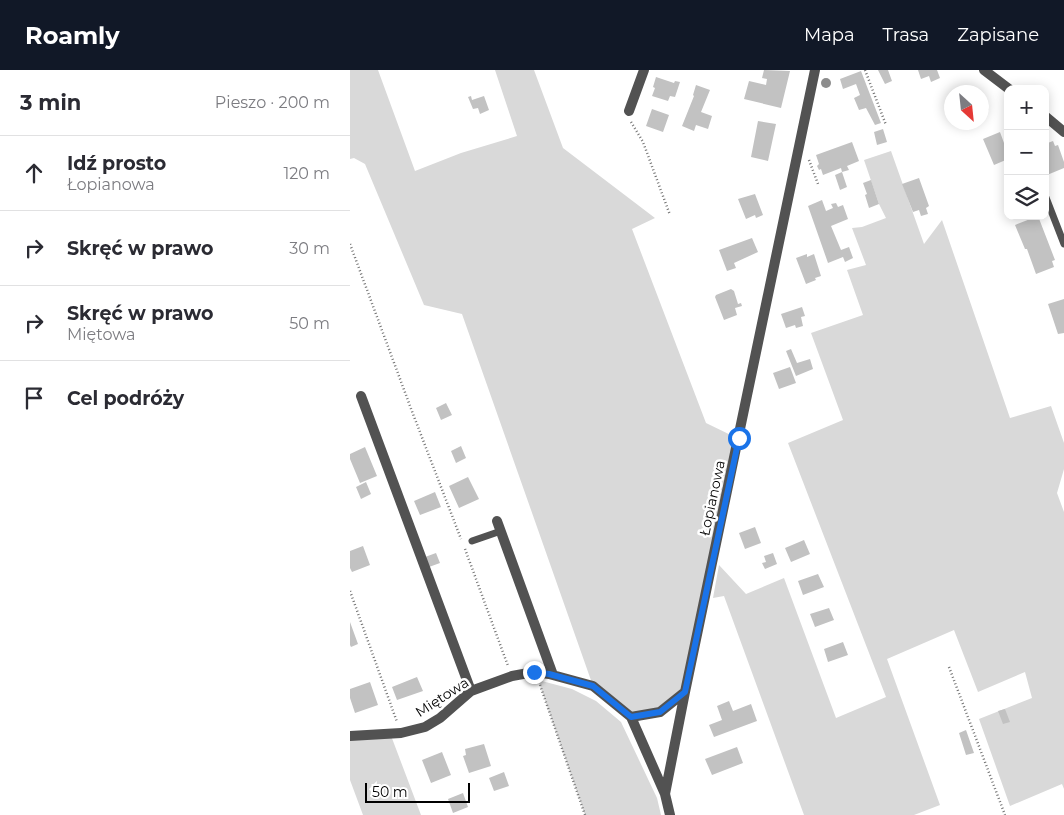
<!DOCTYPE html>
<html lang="pl">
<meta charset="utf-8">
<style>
:root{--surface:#fff;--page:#f7f7f7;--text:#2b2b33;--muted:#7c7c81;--line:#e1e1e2;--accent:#111827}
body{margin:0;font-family:Montserrat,sans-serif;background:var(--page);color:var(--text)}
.controls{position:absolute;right:15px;top:15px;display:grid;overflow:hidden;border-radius:10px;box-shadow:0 2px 12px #0003}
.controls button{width:45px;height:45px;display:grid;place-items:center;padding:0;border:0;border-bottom:1px solid var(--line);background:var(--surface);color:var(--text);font:25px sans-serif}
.compass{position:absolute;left:594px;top:15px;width:45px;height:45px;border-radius:50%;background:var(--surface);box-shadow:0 2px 12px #0003;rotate:153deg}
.scale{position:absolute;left:15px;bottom:12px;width:105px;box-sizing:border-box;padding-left:5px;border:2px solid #000;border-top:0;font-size:14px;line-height:18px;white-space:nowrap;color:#000;-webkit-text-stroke:4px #fff;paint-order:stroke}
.stop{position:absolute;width:15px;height:15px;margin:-11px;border:4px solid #1a73e8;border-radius:50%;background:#fff}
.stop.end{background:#1a73e8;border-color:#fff;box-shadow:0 1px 5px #0008}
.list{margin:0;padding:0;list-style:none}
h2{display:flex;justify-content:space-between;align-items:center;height:65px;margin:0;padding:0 20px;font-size:21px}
h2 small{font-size:16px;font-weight:400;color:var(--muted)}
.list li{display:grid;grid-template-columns:32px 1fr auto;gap:15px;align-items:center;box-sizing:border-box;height:75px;padding:0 20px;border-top:1px solid var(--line)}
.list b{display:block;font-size:19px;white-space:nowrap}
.list p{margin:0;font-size:16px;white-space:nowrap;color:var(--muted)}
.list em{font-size:16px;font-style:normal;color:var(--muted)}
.icon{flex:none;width:28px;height:28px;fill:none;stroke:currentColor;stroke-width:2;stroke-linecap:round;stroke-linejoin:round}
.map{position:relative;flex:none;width:714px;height:745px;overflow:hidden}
header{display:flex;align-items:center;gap:30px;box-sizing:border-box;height:70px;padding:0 25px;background:var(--accent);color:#fff}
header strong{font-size:24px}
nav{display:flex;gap:28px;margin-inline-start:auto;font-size:18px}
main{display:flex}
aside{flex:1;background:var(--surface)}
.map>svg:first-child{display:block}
.green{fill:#d9d9d9}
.building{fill:#c2c2c2}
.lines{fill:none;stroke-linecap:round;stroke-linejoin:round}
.path{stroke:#747474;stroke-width:2.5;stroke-dasharray:1 2.5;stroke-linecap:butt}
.lane{stroke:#525252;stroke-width:7}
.street{stroke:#525252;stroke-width:10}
.tree{fill:#8d8d8d}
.route{stroke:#1a73e8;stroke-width:6}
.labels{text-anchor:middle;stroke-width:5;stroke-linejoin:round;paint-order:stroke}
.street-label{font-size:14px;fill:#000;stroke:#fff}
</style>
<header>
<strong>Roamly</strong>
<nav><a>Mapa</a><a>Trasa</a><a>Zapisane</a></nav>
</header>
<main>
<aside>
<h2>3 min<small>Pieszo · 200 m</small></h2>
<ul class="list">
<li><svg class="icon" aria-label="ahead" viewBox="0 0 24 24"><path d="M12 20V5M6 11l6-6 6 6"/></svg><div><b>Idź prosto</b><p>Łopianowa</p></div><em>120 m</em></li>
<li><svg class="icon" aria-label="right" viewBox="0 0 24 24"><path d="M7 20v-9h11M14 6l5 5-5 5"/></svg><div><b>Skręć w prawo</b></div><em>30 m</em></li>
<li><svg class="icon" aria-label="right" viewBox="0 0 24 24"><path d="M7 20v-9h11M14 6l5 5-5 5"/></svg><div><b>Skręć w prawo</b><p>Miętowa</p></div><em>50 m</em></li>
<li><svg class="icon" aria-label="arrive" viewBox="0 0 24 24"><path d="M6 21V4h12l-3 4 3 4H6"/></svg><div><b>Cel podróży</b></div></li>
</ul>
</aside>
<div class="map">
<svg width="714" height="745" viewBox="0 0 714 745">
<rect width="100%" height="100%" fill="#fff"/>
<path class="green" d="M 0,0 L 28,0 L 65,101 L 111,83 L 167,66 L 145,0 L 184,0 L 213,78 L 305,148 L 282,159 L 356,353 L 389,369 L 335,622 L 310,642 L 281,647 L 243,616 L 112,244 L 74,235 L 15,94 L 4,88 L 0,89 Z
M 541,81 L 574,174 L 592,150 L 660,348 L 701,336 L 714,373 L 714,399 L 707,423 L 714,442 L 714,719 L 712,714 L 660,736 L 629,649 L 682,628 L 675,602 L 628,622 L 604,560 L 537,589 L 590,735 L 564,745 L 454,745 L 374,526 L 363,528 L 369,495 L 396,524 L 434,508 L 486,648 L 536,627 L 438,373 L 493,350 L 461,263 L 513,245 L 497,200 L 516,195 L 502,158 L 512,157 L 536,148 L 529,134 L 514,90 Z
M 188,610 L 222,619 L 246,631 L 271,652 L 307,728 L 311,745 L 235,745 Z
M 40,663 L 71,745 L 13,745 L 0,710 L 0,666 Z"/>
<path class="building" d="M 414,0 L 440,1 L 431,38 L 394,29 L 399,11 L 416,15 L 417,9 L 412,8 Z
M 528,0 L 538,0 L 542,11 L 535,14 Z
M 568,0 L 587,0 L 590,8 L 581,12 L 579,6 L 571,9 Z
M 511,1 L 531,53 L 525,55 L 516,38 L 509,40 L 504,28 L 510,25 L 506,14 L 493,19 L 490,9 Z
M 306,7 L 324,13 L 325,11 L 330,12 L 325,27 L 320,26 L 318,31 L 302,26 L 305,18 L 303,17 Z
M 346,15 L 360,20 L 351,42 L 362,46 L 358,59 L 346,55 L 344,61 L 332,56 L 344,26 L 343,25 Z
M 633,25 L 639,40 L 632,43 L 632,26 Z
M 121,26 L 122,30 L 134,26 L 139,40 L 130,44 L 128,38 L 123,39 L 118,27 Z
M 302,39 L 319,45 L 313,62 L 296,56 Z
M 408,51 L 426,54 L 418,91 L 401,87 Z
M 533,59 L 537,72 L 527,75 L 524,62 Z
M 650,62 L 654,73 L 657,72 L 658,73 L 658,89 L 644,95 L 633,69 Z
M 703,71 L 705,76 L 708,75 L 714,92 L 714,98 L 697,105 L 695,99 L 695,74 Z
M 502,72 L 509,91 L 497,96 L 499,100 L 492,102 L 491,98 L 473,105 L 471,99 L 469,100 L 467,96 L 469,94 L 466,85 Z
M 492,102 L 497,117 L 490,120 L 485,105 Z
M 569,108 L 579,136 L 576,138 L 578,144 L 571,146 L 569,140 L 563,142 L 552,114 Z
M 521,110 L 529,134 L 519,138 L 515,125 L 517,124 L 513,113 Z
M 405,124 L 413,145 L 406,148 L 405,145 L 396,149 L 388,129 Z
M 472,130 L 476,141 L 483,138 L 481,134 L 486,133 L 488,137 L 493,135 L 498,149 L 481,156 L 491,180 L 499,177 L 503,188 L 495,192 L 493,187 L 478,193 L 458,136 Z
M 688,146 L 705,190 L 702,191 L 704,197 L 686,204 L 677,179 L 675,179 L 665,155 Z
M 402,168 L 408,182 L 384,193 L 386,198 L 377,201 L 369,180 Z
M 457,184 L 457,187 L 464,184 L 471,206 L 465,208 L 466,210 L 456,214 L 446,188 Z
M 381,219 L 384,221 L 388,234 L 391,233 L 392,236 L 385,238 L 387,245 L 374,250 L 365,227 L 366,225 Z
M 714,229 L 714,263 L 708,264 L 698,234 Z
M 452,237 L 455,246 L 451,247 L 453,256 L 446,258 L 445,255 L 436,258 L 431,244 Z
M 441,279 L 447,293 L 460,289 L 463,299 L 446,306 L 436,281 Z
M 440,297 L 446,313 L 429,319 L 423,303 Z
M 96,333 L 102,345 L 91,350 L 86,338 Z
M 111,376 L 116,388 L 106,393 L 101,381 Z
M 15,377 L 27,406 L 10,413 L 0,389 L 0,384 Z
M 118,407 L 129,429 L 109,438 L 99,416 Z
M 16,412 L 21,424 L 11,429 L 6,417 Z
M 85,422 L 91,437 L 70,445 L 64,431 Z
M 405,457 L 411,473 L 395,479 L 389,463 Z
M 454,470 L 460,484 L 441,492 L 435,478 Z
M 13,476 L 20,495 L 2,502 L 0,498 L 0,481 Z
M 86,483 L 90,493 L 79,497 L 75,487 Z
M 423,483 L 427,494 L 415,499 L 412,493 L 416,492 L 414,486 Z
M 468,504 L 474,517 L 453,525 L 448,511 Z
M 479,538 L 484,550 L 465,557 L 460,544 Z
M 0,552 L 8,574 L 1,577 L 0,575 Z
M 493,572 L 498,585 L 478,592 L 474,579 Z
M 67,607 L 73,621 L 47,630 L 42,617 Z
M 20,612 L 28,635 L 5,643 L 0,628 L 0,619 Z
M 379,631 L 383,641 L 401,634 L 407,651 L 364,667 L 359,655 L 372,650 L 367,636 Z
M 655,639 L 660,652 L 653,654 L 648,641 Z
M 616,660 L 624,683 L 616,685 L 609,663 Z
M 134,674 L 141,696 L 119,703 L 113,686 L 116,685 L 115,679 Z
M 387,677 L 393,693 L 362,705 L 355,689 Z
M 92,682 L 101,705 L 81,713 L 72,690 Z
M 154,702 L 159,716 L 144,721 L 139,708 Z
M 113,723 L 118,737 L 103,743 L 98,729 Z"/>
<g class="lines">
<path class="path" d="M 515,0 L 536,55
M 281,52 L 293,72 L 320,145
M 459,90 L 468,114
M 0,174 L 63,344 L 111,469
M 115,479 L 158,596
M 0,521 L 47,652
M 599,597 L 655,745
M 190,615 L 235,745"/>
<path class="lane" d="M 695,125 L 714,174
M 122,471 L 151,461"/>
<path class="street" d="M 634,0 L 659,19
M 279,41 L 294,0
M 695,46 L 714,62
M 11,326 L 121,621
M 147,451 L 203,605
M 281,647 L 310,642 L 335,622
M 0,666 L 51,663 L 75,657 L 90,648 L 121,621 L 162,606 L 184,602 L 199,604 L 243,616 L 281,647 L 315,724
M 320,745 L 315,724 L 335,622 L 465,0"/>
</g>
<circle class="tree" cx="476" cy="13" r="5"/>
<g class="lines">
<path class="route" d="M 184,602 L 199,604 L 243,616 L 281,647 L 310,642 L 335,622 L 389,368"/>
</g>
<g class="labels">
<g class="street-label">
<text transform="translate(362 428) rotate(-78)" y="5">Łopianowa</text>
<text transform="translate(92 627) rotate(-33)" y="5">Miętowa</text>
</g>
</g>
</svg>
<div class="controls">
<button>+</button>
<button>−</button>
<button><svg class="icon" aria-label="layers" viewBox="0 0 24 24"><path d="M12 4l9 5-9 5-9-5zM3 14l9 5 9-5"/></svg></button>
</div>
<svg class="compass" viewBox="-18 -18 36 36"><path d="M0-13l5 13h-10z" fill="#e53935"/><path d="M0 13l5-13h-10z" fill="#7c7c81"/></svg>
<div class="scale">50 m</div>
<div class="stop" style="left:389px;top:368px"></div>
<div class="stop end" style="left:184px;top:602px"></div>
</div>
</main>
